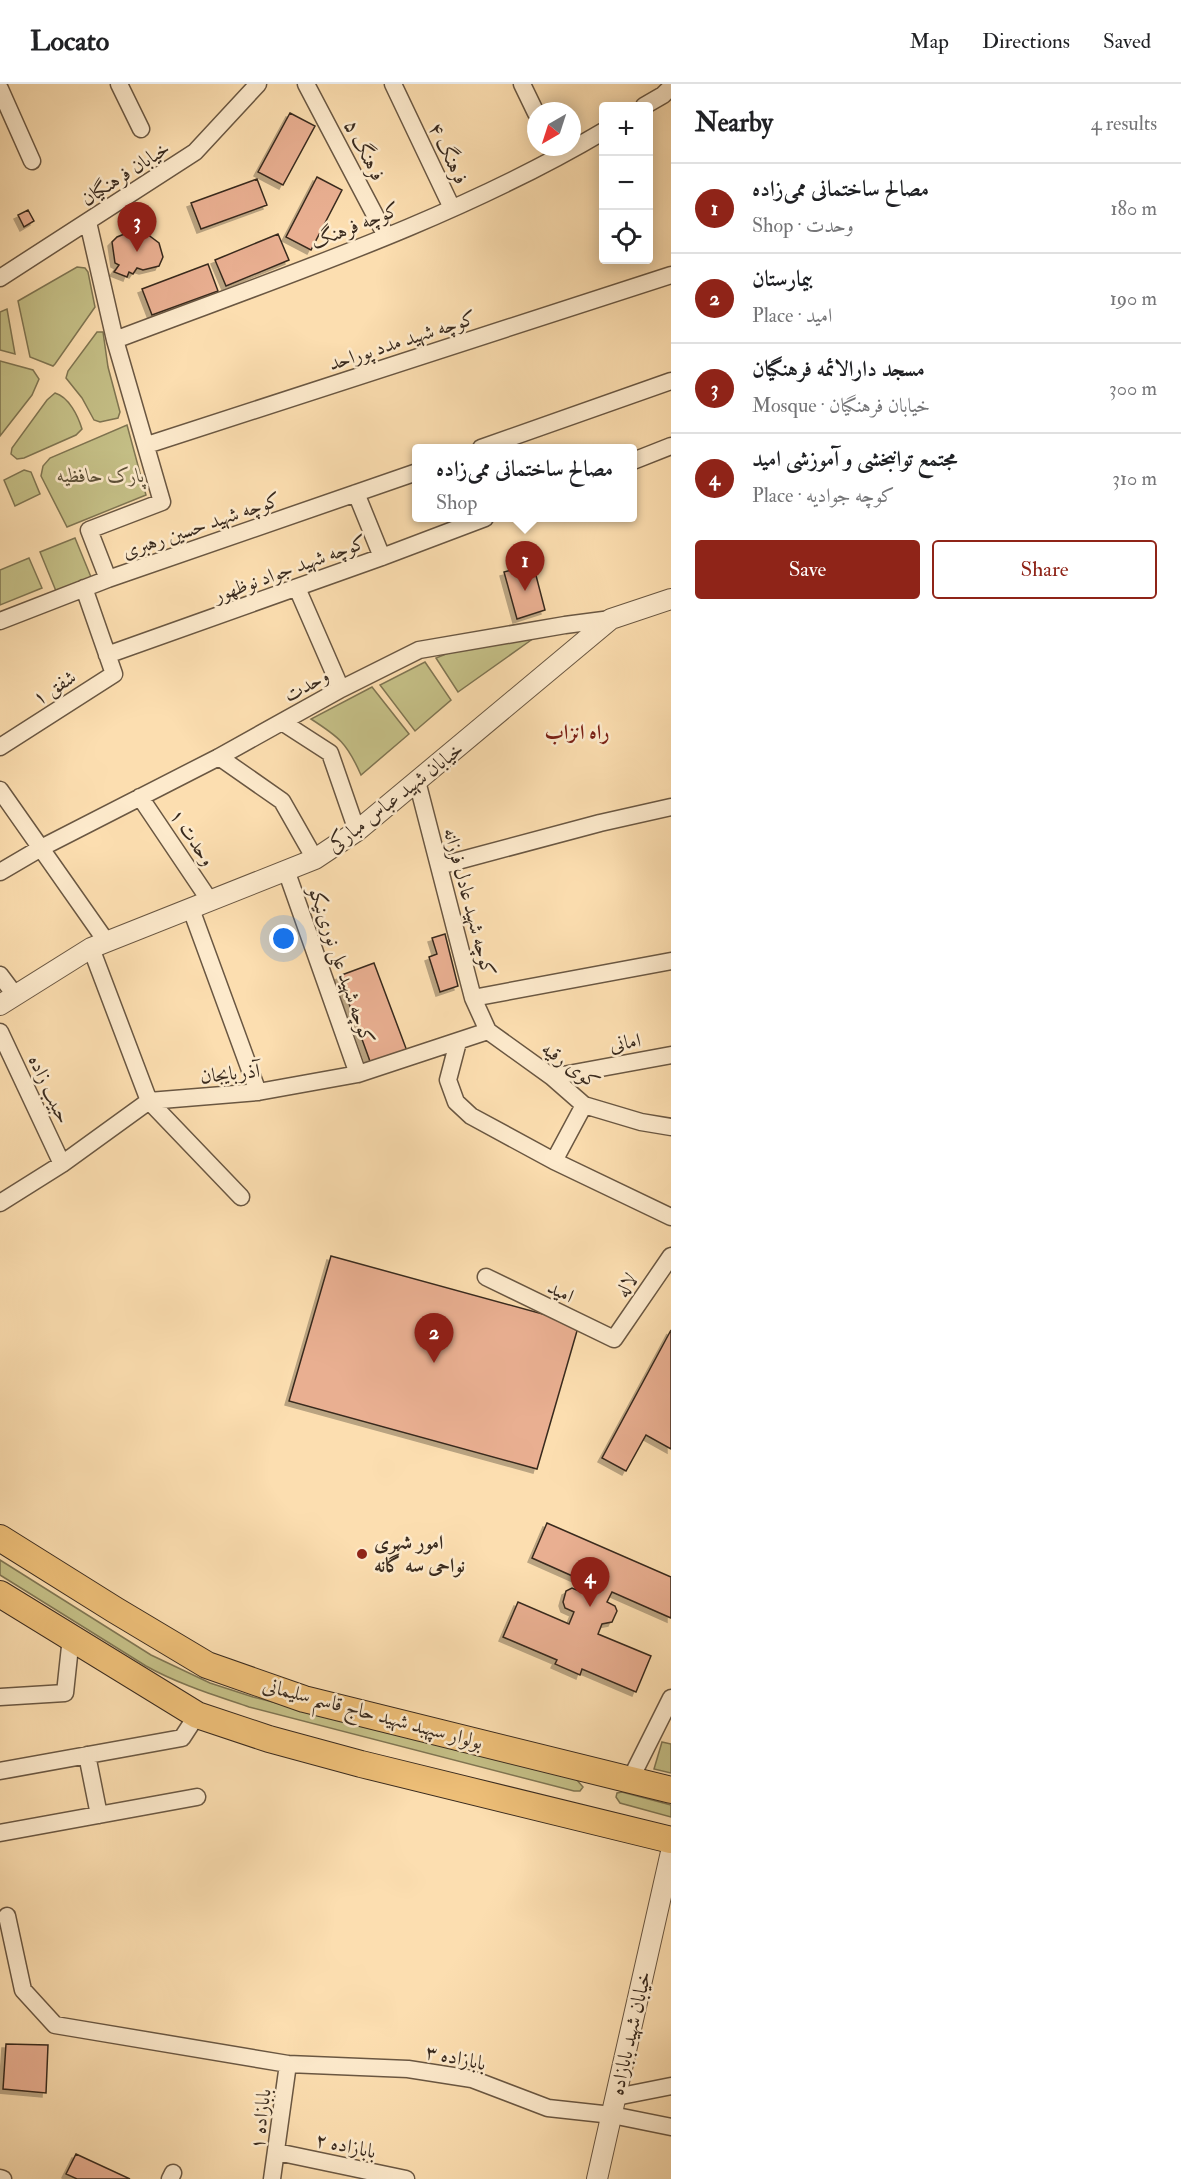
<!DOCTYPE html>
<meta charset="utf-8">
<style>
:root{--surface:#fff;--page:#f2f2f2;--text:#202124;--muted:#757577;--line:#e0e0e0;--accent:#8f2418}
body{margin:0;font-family:"IM FELL Double Pica",Amiri,serif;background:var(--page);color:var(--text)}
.controls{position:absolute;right:18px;top:18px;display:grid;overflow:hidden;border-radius:6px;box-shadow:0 3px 15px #0003}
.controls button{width:54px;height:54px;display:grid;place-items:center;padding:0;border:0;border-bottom:2px solid var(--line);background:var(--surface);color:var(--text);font:30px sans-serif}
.compass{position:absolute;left:527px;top:18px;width:54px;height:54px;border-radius:50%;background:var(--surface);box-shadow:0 3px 15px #0003;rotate:219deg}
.you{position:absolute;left:284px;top:855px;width:21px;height:21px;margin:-15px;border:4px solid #fff;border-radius:50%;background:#1a73e8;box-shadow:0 0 0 9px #1a73e833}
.badge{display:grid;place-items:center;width:39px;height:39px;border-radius:50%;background:var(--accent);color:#fff;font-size:20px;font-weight:700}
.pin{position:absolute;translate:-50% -50px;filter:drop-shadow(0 2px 3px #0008)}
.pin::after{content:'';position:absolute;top:32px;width:21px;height:18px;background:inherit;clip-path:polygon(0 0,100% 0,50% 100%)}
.popup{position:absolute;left:412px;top:360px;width:225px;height:78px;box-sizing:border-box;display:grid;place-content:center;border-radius:6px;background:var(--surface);filter:drop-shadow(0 2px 4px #0005);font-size:20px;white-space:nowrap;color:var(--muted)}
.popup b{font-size:22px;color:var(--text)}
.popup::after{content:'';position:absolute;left:50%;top:100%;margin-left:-12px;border:12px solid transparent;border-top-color:var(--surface)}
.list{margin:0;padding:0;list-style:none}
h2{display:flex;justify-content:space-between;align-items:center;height:78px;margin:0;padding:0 24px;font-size:26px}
h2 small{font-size:20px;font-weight:400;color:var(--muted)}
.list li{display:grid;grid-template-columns:39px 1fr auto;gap:18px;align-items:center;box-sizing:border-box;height:90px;padding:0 24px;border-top:2px solid var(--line)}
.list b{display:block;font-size:22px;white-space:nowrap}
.list p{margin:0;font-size:20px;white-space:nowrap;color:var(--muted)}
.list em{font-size:20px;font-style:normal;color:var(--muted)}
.actions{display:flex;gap:12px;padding:18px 24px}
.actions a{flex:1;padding:14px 0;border:2px solid var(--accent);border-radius:6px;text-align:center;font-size:21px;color:var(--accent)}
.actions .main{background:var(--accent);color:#fff}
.icon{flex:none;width:33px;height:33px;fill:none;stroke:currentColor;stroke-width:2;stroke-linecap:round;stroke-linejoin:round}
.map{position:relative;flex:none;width:671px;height:2095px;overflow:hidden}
header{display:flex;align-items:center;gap:36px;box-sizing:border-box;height:84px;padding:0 30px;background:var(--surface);border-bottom:2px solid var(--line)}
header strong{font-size:28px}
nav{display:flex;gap:33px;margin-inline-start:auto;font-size:21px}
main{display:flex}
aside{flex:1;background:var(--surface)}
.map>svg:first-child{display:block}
.green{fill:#c5c087;stroke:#7f7552;stroke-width:1.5}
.building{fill:#e9af91;stroke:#392a1e;stroke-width:1.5;filter:url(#shadow)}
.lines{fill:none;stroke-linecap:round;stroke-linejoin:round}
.minor-casing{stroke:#6a5742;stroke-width:19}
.tertiary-casing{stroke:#6a5742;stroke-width:22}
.primary-casing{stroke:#392a1e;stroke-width:28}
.minor{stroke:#fdeacc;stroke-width:16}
.tertiary{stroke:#fdeacc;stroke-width:20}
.primary{stroke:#eebf78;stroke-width:26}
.poi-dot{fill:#8f2418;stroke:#fdeacc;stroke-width:2}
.labels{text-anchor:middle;stroke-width:5;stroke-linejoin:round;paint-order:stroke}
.street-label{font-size:20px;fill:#392a1e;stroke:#fdeacc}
.park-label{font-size:20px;font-style:italic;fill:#5c5038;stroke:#fdeacc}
.poi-label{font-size:20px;font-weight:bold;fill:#392a1e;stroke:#fdeacc;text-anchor:start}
.neighbourhood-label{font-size:21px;font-weight:bold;fill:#7a1f14;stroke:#fdeacc}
</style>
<header>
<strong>Locato</strong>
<nav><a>Map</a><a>Directions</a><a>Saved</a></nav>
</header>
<main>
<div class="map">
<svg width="671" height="2095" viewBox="0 0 671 2095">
<defs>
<filter id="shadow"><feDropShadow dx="-4" dy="4" stdDeviation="0" flood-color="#0004"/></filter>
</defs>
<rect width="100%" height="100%" fill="#fcdeb0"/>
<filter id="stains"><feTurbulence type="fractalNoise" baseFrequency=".00333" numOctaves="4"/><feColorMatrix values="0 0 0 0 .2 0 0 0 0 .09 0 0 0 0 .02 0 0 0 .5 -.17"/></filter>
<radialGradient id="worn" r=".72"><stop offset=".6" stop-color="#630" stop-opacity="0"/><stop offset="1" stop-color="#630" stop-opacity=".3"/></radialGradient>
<path class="green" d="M 77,183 L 85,184 L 88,188 L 95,223 L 55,280 L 53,282 L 30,273 L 18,217 Z
M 7,225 L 15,270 L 0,266 L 0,228 Z
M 97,248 L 103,248 L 108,283 L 120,328 L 118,334 L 100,338 L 94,336 L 82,314 L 66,294 L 68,287 Z
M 0,277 L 33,286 L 39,295 L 32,311 L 0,352 Z
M 55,309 C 69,313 78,332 82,345 L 76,351 L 24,374 L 17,375 L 11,370 L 12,364 L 47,316 Z
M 127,341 L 146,411 L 67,443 L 41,392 L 43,382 L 50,374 Z
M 24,386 L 31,388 L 40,410 L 15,422 L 4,396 Z
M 75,454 L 91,493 L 56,507 L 40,468 Z
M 29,474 L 42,504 L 0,521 L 0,486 Z
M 534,554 L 458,608 L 436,574 L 451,568 Z
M 425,578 L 451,616 L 415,647 L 380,601 Z
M 372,603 L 409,650 L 361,691 C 347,659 339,653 311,635 Z
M 0,1476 L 151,1571 L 210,1599 L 253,1613 L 576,1695 L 583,1703 L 580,1707 L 574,1707 L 249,1623 C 214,1611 178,1600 146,1582 L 0,1491 Z
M 662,1658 L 671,1660 L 671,1689 L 654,1685 Z
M 622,1708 L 671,1721 L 671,1733 L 620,1719 L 616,1713 L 617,1709 Z"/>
<path class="building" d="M 290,29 L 315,42 L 283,101 L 258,88 Z
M 317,93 L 342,106 L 311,166 L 286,153 Z
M 257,95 L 267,121 L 201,145 L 191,119 Z
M 28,126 L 34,137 L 24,143 L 18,131 Z
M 139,144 L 159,159 L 163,173 L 159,182 L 143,186 L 137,184 L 133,190 L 129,188 L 127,193 L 114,188 L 119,181 L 115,179 L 112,158 L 117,153 Z
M 278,150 L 289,176 L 226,202 L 215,176 Z
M 208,180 L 218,207 L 152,231 L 142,205 Z
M 533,480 L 545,526 L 517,535 L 504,488 Z
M 445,850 L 458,902 L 440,908 L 429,873 L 437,870 L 432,854 Z
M 374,879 L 407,967 L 371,980 L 339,892 Z
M 331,1172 L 579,1240 L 537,1385 L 289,1317 Z
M 671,1246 L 671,1365 L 646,1351 L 626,1387 L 602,1374 Z
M 547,1439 L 671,1493 L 671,1534 L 612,1508 L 607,1518 L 615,1522 L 617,1527 L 612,1538 L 602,1540 L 598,1550 L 651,1572 L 636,1608 L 582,1585 L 580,1591 L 555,1580 L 557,1576 L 503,1553 L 518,1518 L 569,1540 L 574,1528 L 565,1524 L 563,1518 L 566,1507 L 572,1504 L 584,1509 L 588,1499 L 532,1474 Z
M 6,1960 L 48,1961 L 46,2009 L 3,2005 Z
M 76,2070 L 130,2095 L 77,2095 L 66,2090 Z"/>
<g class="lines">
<defs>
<path id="minor" d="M 119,0 L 141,45
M 306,0 L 386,152
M 393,0 L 452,124
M 522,0 L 536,29
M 0,5 L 32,77
M 644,22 L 663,11 L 671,3
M 88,138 L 115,256 L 162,418 L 89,446 L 108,495
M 0,194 L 195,68 L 258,0
M 115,256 C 278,194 454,136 604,47
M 147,361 L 671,191
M 481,364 L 671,297
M 633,377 L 671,362
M 356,409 L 382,473
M 297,504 L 341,605
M 0,537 L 108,495 L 417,388
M 107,571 L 382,473 L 485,434
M 282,638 L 330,669 L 357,747
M 0,663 L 114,590 L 84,504
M 219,673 L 282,717 L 315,775
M 417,697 L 473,914 L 488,947
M 0,706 L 106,857
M 140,713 L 210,817
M 439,782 L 600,739 L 671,723
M 286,786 L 358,990
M 0,788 L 41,764 L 219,673 L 341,605 L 419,566 L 565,541 L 611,535
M 191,825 L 258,1008
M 91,864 L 149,1017 L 241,1113
M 0,891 L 15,911
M 473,914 L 671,877
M 488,947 L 552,993 L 584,1021 L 641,1038 L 671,1043
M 0,948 L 62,1080
M 458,958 L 448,996 L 456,1018 L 471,1032 L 554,1077 L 671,1133
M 552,993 L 671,971
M 554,1077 L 584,1021
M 0,1119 L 62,1080 L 149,1017 L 258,1008 L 358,990 L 488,947
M 486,1193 L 614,1255 L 671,1172
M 0,1613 L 65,1609 L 71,1553
M 87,1671 L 99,1731
M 0,1687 L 182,1654 L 197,1631
M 630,1696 L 671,1614
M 0,1749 L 197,1713
M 7,1832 L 23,1906 L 55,1941 L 288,1980 L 408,1985 L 472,1995 L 548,2024 L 612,2031 L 671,2043
M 616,2013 L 671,2002
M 277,2068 L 406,2095
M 0,2094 L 3,2095
M 170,2095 L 173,2089
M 272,2095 L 288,1980"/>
<path id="tertiary" d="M 0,921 L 91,864 L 315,775 L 357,747 L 611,535 L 671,515
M 597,2095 L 671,1768"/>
<path id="primary" d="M 0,1454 L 115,1526 L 207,1581 L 304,1615 L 671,1706
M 0,1510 L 197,1631 L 269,1655 L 361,1680 L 671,1756"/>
</defs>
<use href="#minor" class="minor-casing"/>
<use href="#tertiary" class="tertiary-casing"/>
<use href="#primary" class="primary-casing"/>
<use href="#minor" class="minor"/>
<use href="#tertiary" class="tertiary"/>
<use href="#primary" class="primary"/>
</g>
<circle class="poi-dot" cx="362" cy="1470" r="6"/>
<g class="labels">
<g class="street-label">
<text transform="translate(365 66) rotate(63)" y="7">فرهنگ ۵</text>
<text transform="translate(449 69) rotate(65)" y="7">فرهنگ ۴</text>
<text transform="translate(125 89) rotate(-33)" y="7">خیابان فرهنگیان</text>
<text transform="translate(355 141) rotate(-22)" y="7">کوچه فرهنگ</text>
<text transform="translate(402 256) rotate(-18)" y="7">کوچه شهید مدد پوراحد</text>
<text transform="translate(201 441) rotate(-19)" y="7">کوچه شهید حسین رهبری</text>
<text transform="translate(290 484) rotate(-20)" y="7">کوچه شهید جواد نوظهور</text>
<text transform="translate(306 601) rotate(-29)" y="7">وحدت</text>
<text transform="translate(54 603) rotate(-32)" y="7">شفق ۱</text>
<text transform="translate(395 713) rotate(-38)" y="7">خیابان شهید عباس مبارکی</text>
<text transform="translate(193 753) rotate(56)" y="7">وحدت ۱</text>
<text transform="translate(470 818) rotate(75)" y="7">کوچه شهید عادل فرزانه</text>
<text transform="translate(342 881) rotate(71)" y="7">کوچه شهید علی نوری‌نیکو</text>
<text transform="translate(625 958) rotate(-10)" y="7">امانی</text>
<text transform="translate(571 981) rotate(36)" y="7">کوی رقیه</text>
<text transform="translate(230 989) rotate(-6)" y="7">آذربایجان</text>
<text transform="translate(50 1005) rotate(65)" y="7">حبیب زاده</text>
<text transform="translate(626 1201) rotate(-56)" y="7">لاله</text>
<text transform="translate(561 1207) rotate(27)" y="7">امید</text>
<text transform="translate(373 1629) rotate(15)" y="7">بولوار سپهبد شهید حاج قاسم سلیمانی</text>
<text transform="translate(630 1949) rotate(-77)" y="7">خیابان شهید بابازاده</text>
<text transform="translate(456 1973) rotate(12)" y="7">بابازاده ۳</text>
<text transform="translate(260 2035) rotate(-83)" y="7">بابازاده ۱</text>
<text transform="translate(346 2061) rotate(12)" y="7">بابازاده ۲</text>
</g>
<g class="park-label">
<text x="101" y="398">پارک حافظیه</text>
</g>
<g class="poi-label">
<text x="374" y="1465">امور شهری<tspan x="374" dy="23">نواحی سه گانه</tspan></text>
</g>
<g class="neighbourhood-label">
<text x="577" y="655">راه انزاب</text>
</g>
</g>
<rect width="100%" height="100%" filter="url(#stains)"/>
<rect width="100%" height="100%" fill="url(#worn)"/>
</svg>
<div class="controls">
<button>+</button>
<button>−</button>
<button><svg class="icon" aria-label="locate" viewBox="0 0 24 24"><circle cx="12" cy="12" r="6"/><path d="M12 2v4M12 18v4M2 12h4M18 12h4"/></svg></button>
</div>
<svg class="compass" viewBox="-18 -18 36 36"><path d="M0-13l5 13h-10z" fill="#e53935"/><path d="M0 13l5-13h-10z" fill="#757577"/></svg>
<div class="you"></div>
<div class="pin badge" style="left:525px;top:507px">1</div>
<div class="popup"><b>مصالح ساختمانی ممی‌زاده</b>Shop</div>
<div class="pin badge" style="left:434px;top:1279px">2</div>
<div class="pin badge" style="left:137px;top:168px">3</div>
<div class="pin badge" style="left:590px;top:1523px">4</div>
</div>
<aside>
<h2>Nearby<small>4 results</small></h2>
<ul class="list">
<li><span class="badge">1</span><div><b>مصالح ساختمانی ممی‌زاده</b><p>Shop · وحدت</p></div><em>180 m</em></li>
<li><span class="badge">2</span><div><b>بیمارستان</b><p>Place · امید</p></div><em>190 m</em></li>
<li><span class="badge">3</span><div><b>مسجد دارالائمه فرهنگیان</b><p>Mosque · خیابان فرهنگیان</p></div><em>300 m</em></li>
<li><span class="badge">4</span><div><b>مجتمع توانبخشی و آموزشی امید</b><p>Place · کوچه جوادیه</p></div><em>310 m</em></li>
</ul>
<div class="actions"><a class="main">Save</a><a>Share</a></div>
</aside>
</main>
